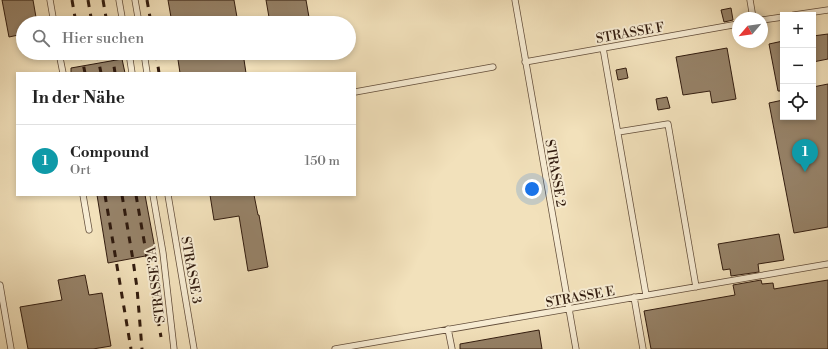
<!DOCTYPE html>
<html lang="de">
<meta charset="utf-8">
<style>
:root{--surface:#fff;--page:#f2f2f2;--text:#222;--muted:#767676;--line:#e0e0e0;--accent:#0b8043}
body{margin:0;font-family:"Libre Bodoni",serif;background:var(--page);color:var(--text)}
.controls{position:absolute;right:12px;top:12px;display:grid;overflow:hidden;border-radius:0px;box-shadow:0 2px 6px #0003}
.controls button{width:36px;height:36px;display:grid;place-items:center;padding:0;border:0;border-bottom:1px solid var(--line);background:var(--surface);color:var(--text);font:20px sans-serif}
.compass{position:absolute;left:732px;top:12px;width:36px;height:36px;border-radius:50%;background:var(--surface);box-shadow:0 2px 6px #0003;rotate:241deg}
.you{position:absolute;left:532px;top:189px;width:14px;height:14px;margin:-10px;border:3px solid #fff;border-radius:50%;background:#1a73e8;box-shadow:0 0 0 6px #1a73e833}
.badge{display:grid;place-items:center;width:26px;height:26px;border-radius:50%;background:var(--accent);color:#fff;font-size:13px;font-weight:700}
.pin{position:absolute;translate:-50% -33px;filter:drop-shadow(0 1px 2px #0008)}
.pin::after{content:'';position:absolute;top:21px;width:14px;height:12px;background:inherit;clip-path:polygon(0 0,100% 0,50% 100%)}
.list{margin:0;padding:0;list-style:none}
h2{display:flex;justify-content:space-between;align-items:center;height:52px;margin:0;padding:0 16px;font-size:17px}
h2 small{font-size:13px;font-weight:400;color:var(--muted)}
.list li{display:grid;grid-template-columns:26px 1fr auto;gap:12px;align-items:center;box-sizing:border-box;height:72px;padding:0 16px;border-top:1px solid var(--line)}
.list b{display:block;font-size:15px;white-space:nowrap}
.list p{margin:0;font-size:13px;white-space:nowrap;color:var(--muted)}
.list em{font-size:13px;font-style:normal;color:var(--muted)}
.icon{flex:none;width:22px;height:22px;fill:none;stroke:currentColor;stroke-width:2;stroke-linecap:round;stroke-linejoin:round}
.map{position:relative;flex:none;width:828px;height:349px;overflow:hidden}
.search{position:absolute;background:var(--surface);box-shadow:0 2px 6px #0003;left:16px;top:16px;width:340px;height:44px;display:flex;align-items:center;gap:10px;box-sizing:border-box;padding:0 14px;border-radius:22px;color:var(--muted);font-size:15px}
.panel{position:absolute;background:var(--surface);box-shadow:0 2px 6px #0003;left:16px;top:72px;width:340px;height:124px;border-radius:0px}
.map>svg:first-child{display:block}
.building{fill:#968268;stroke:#321c0f}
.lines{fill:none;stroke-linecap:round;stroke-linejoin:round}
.lane-casing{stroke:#624d3a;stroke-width:7}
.lane{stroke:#f7ecd3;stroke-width:5.5}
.rail{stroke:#321c0f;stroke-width:3;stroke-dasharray:7 7;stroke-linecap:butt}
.labels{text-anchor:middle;stroke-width:4;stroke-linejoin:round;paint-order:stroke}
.street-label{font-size:13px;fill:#321c0f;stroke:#f7ecd3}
</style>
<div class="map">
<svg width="828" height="349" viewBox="0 0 828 349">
<rect width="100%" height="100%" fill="#f2e1bb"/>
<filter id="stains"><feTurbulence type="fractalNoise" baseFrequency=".005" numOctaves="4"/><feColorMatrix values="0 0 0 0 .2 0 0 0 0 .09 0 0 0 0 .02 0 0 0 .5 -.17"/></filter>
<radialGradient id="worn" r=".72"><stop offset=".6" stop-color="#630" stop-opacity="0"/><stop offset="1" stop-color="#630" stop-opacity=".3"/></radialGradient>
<path class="building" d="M 2,0 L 33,0 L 37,23 L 23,23 L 23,34 L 9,37 Z
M 168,0 L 234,0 L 238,23 L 172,23 Z
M 266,0 L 306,0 L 310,23 L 270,23 Z
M 731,8 L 733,20 L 724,22 L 721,10 Z
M 828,34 L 828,59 L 813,62 L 813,36 Z
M 783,41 L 783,91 L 778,91 L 769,44 Z
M 727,48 L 736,99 L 712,103 L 710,91 L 683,95 L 676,57 Z
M 177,53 L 243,53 L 246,73 L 180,73 Z
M 122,59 L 125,73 L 71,73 L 71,68 Z
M 626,68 L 628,78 L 618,80 L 616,70 Z
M 828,84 L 828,227 L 794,233 L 769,103 L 783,100 L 783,117 L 813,117 L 813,87 Z
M 667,97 L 670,108 L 658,110 L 656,99 Z
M 97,195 L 145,195 L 156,254 L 108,263 Z
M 210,195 L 254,195 L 258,215 L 259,215 L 268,267 L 248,271 L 239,216 L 214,220 Z
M 779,234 L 784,260 L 758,264 L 759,272 L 731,276 L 730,269 L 723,270 L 718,244 Z
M 85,275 L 89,295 L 102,293 L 111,346 L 93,349 L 28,349 L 20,307 L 62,300 L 58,280 Z
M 761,280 L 762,284 L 773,283 L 774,289 L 828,280 L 828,349 L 651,349 L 644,311 L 735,295 L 733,285 Z
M 539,330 L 542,349 L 460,349 L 460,344 Z"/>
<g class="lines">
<defs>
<path id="lane" d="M 50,0 L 54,23
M 119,0 L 123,23
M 135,0 L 139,23
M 515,0 L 576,349
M 750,0 L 753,18
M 794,15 L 828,10
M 762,20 L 783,17
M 603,48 L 646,295
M 59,53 L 63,73
M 129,53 L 132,73
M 144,53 L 147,73
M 525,62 L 738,24
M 355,92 L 493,67
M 618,132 L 668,124 L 696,287
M 83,195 L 89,230
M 153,195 L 163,253 L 174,349
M 168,195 L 194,349
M 0,285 L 11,349
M 634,297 L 643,349
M 448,329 L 452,349
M 335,349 L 828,264"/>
</defs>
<use href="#lane" class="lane-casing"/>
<use href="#lane" class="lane"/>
<path class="rail" d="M 72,0 L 76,23
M 88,0 L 92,23
M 103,0 L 107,23
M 147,0 L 151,23
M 81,53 L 85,73
M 97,53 L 101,73
M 112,53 L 115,73
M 156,53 L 159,73
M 105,195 L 131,349
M 122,195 L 133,260 L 137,288 L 142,349
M 136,195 L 161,337"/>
</g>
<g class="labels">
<g class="street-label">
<text transform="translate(630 32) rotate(-10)" y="5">STRASSE F</text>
<text transform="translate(556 173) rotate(80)" y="5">STRASSE 2</text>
<text transform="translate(192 270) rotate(80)" y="5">STRASSE 3</text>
<text transform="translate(155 285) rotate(-97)" y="5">STRASSE 3A</text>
<text transform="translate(580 296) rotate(-10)" y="5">STRASSE E</text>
</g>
</g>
<rect width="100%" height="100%" filter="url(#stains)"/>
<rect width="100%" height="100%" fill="url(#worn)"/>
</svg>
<div class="controls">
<button>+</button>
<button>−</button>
<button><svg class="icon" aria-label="locate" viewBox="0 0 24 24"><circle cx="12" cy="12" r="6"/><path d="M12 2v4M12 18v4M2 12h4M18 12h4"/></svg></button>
</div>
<svg class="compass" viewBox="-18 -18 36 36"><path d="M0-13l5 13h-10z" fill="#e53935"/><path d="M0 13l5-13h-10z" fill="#767676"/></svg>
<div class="you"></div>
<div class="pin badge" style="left:805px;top:172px;background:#0f9aa8">1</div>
<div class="search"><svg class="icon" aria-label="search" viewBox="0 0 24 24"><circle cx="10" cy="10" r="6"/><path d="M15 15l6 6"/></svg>Hier suchen</div>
<section class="panel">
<h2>In der Nähe<small></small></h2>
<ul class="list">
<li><span class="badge" style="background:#0f9aa8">1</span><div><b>Compound</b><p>Ort</p></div><em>150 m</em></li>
</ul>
</section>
</div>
